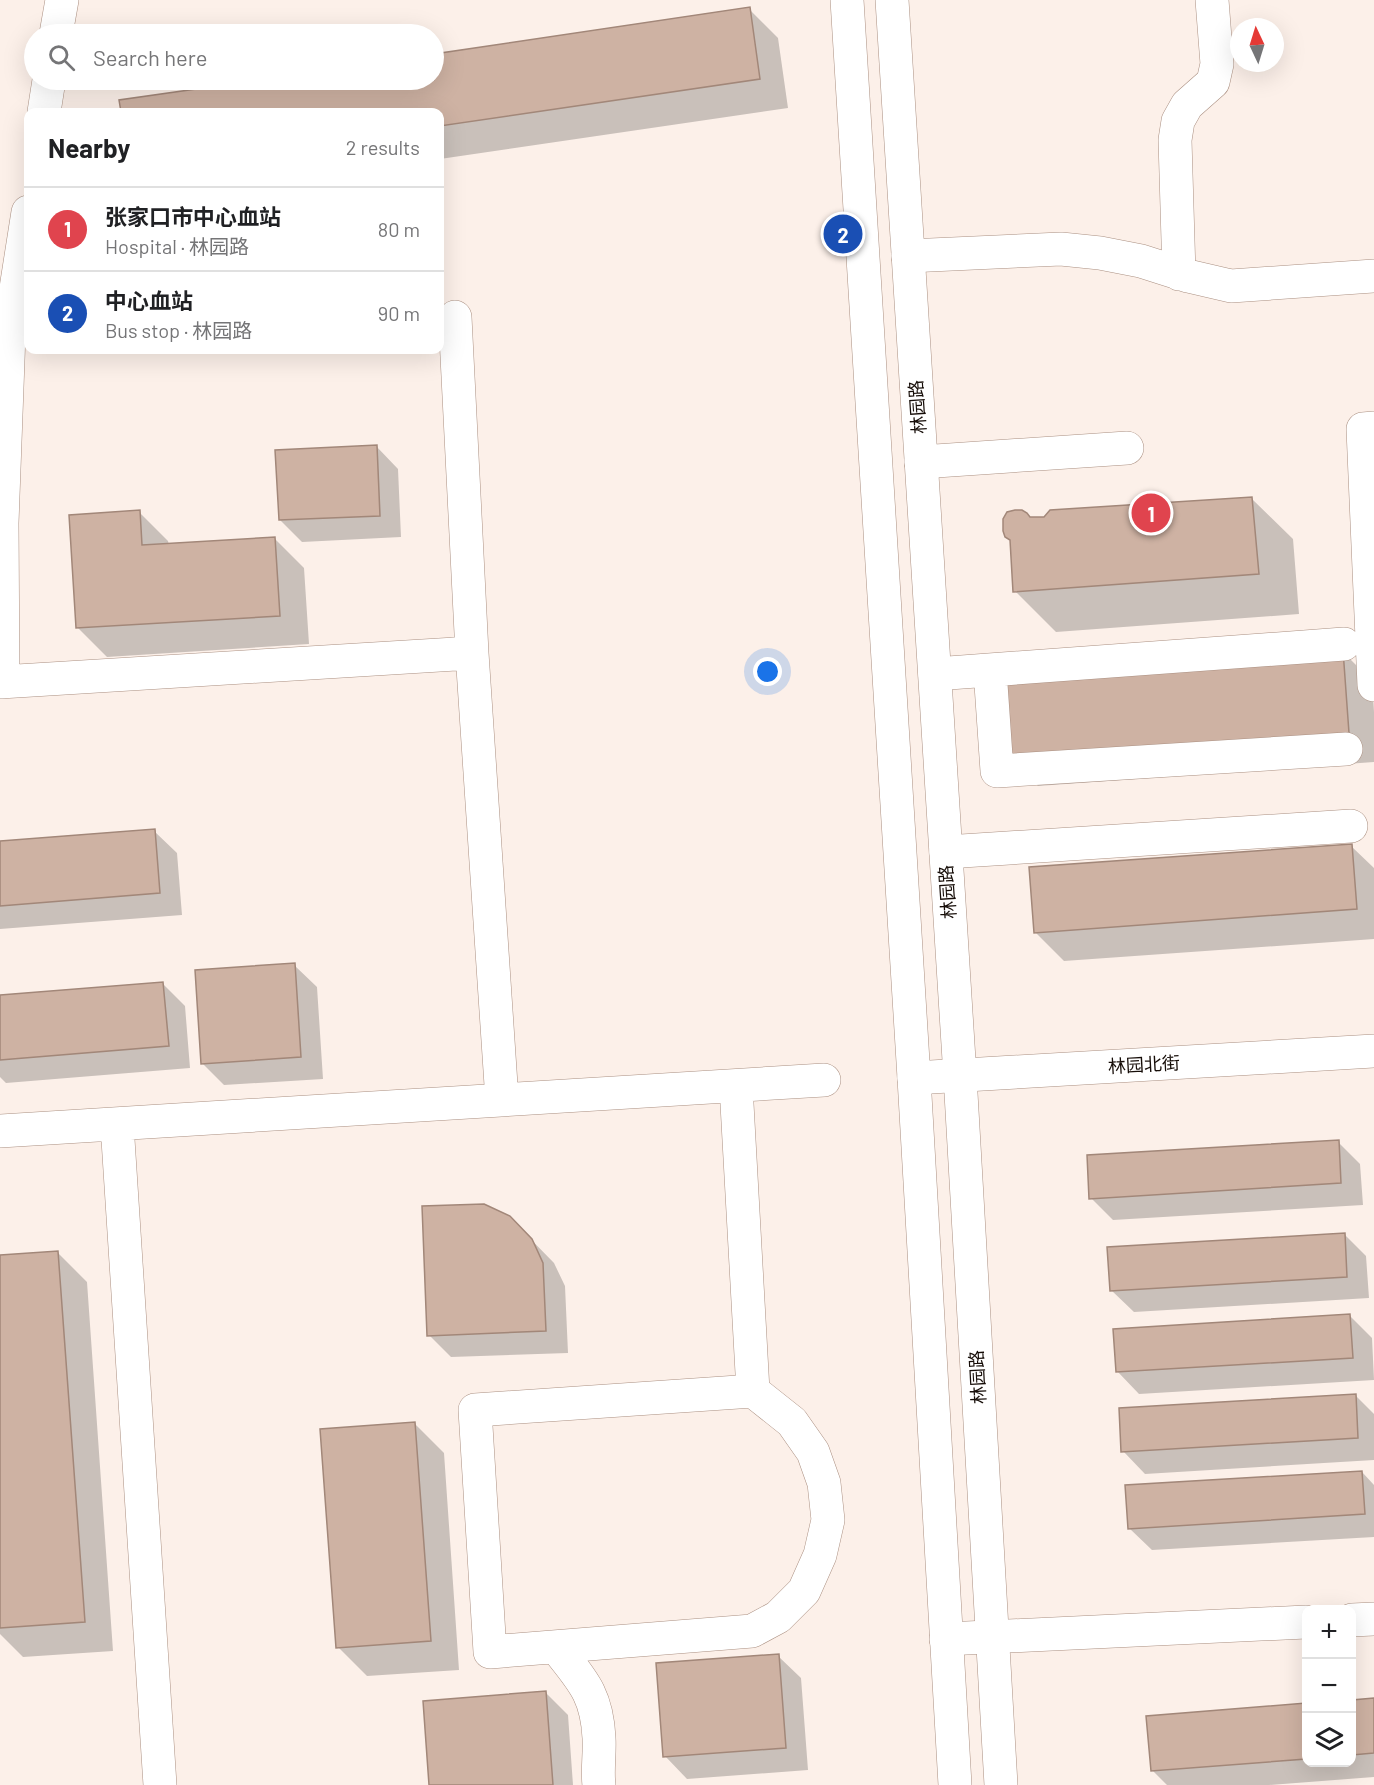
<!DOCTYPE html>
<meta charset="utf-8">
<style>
:root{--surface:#fff;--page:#f6f6f6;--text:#202124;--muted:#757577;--line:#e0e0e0;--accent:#b45309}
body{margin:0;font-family:Barlow,"Noto Sans SC",sans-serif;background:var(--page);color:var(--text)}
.controls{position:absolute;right:18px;bottom:18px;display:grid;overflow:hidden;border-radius:12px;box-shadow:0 6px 24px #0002}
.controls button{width:54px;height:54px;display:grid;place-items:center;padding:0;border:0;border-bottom:2px solid var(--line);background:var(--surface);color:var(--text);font:30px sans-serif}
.compass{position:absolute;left:1230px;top:18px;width:54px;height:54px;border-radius:50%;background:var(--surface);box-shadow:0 6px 24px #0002;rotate:356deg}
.you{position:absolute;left:768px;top:672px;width:21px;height:21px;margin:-15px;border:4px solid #fff;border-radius:50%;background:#1a73e8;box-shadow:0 0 0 9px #1a73e833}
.badge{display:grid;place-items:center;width:39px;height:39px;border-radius:50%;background:var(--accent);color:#fff;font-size:20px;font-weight:700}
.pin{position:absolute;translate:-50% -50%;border:3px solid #fff;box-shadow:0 2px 6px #0006}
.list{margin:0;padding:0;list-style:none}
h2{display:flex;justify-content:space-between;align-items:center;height:78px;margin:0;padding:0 24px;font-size:26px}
h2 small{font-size:20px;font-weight:400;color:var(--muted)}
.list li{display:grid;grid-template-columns:39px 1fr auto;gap:18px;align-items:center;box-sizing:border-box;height:84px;padding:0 24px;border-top:2px solid var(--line)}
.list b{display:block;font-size:22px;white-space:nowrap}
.list p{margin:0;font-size:20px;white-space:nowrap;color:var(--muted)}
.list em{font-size:20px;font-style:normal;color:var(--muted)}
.icon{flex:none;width:33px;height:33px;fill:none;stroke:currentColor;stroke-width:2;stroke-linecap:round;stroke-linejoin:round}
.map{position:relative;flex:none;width:1374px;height:1785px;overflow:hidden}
.search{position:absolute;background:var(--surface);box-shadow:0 6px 24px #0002;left:24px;top:24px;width:420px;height:66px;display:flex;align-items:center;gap:15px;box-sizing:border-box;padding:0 21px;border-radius:33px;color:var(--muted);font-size:22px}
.panel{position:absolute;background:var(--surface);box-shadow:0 6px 24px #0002;left:24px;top:108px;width:420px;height:246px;border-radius:12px}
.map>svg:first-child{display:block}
.shadow{fill:#0003}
.building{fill:#ceb2a3;stroke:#a28779;stroke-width:1.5}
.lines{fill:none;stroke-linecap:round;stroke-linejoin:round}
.minor-casing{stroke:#ab9082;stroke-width:34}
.major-casing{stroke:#ab9082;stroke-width:34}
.minor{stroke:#fff;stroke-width:33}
.major{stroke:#fff;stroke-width:33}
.labels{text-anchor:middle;stroke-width:4.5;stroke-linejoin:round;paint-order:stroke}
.street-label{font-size:18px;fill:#160d08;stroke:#fff}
</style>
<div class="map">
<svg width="1374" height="1785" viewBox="0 0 1374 1785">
<rect width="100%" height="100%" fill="#fcf0e9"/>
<path class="shadow" d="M 749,9 L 778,38 L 788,108 L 440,159 L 440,112 L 122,112 L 121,101 L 269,80 L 434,80 L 434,55 Z
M 376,446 L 398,469 L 401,537 L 302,542 L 280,520 Z
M 1252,499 L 1293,539 L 1299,614 L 1056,632 L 1015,591 L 1031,519 Z
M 139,512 L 168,541 L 169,545 L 275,539 L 304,568 L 309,644 L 107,657 L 78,628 Z
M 1343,652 L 1372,681 L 1374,712 L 1374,762 L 1038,786 L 1008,757 Z
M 154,831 L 177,853 L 182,915 L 0,929 L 0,843 Z
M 1351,846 L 1374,868 L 1374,939 L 1064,961 L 1035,932 Z
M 294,965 L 317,987 L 323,1079 L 224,1085 L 202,1063 Z
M 163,984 L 185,1006 L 190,1068 L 6,1083 L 0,1077 L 0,997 Z
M 1338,1142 L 1360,1164 L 1363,1205 L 1113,1220 L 1091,1198 Z
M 509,1217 L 554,1263 L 565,1286 L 568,1353 L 451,1357 L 429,1335 Z
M 1344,1234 L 1366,1256 L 1369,1298 L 1134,1312 L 1111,1290 Z
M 58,1253 L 87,1282 L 113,1651 L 23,1657 L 0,1634 L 0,1257 Z
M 1350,1316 L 1372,1338 L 1374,1380 L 1139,1394 L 1117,1371 Z
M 1355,1395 L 1374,1414 L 1374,1460 L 1145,1474 L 1123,1451 Z
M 415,1424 L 444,1453 L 459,1670 L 367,1676 L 338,1647 Z
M 1362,1472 L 1374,1485 L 1374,1537 L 1152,1550 L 1129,1528 Z
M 778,1656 L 801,1678 L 808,1770 L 687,1779 L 665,1756 Z
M 546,1693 L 568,1715 L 573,1785 L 431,1785 Z
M 1374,1700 L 1374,1777 L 1269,1785 L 1167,1785 L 1152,1770 L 1148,1718 L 1306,1705 L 1306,1762 L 1352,1762 L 1352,1701 Z"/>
<path class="building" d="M 750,7 L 760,79 L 440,126 L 440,112 L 121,112 L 119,100 L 259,80 L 434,80 L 434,54 Z
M 377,445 L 380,516 L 279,520 L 275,450 Z
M 1252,497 L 1259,574 L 1013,592 L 1010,540 L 1005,537 L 1003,531 L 1003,519 L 1007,512 L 1015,510 L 1022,510 L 1027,513 L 1030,517 L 1044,517 L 1050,510 Z
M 140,510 L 142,545 L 275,537 L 280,616 L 76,628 L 69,515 Z
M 1343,650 L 1349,733 L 1007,757 L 1001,675 Z
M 155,829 L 160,893 L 0,906 L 0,841 Z
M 1352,844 L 1357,909 L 1034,933 L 1029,867 Z
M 295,963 L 301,1057 L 201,1064 L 195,970 Z
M 163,982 L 169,1046 L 0,1060 L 0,995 Z
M 1339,1140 L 1341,1183 L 1089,1199 L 1087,1155 Z
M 484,1204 L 510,1216 L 532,1239 L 543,1263 L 546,1331 L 427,1336 L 422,1206 Z
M 1345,1233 L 1347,1277 L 1110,1291 L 1107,1247 Z
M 58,1251 L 85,1622 L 0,1628 L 0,1255 Z
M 1350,1314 L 1353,1358 L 1116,1372 L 1113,1329 Z
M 1356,1394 L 1358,1438 L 1121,1452 L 1119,1408 Z
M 415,1422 L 431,1641 L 336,1648 L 320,1429 Z
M 1362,1471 L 1365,1514 L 1128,1529 L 1125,1485 Z
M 779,1654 L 786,1748 L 663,1757 L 656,1663 Z
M 546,1691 L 553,1785 L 429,1785 L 423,1701 Z
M 1374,1698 L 1374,1753 L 1352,1755 L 1352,1700 Z
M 1306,1703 L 1306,1759 L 1151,1771 L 1146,1716 Z"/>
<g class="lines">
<defs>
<path id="minor" d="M 56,34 L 62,0
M 44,112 L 49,80
M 908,256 L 1061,249 L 1100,253 L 1141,261 L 1188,276 L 1231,286 L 1374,276
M 1179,274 L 1175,140 L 1178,121 L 1187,105 L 1213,82 L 1217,64 L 1212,0
M 455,317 L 472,653 L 502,1100
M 1374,428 L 1363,429 L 1374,685
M 921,462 L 1127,448
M 990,670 L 997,771 L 1346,749
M 935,674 L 1344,644
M 0,682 L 472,653
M 3,682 L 2,523 L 9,333 L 28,212
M 946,852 L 1351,826
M 914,1078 L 1374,1051
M 736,1086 L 753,1391 L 475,1410 L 490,1652 L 752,1631 L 778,1617 L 804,1591 L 820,1555 L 828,1520 L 824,1483 L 813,1452 L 792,1422 L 753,1391
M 117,1124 L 160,1785
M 0,1131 L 824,1080
M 1352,1620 L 1374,1619
M 946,1639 L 1306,1622
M 556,1647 C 582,1680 597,1694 599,1738 C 600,1754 597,1770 599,1785"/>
<path id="major" d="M 847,0 L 914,1078 L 955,1785
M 892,0 L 960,1076 L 1001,1785"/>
</defs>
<use href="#minor" class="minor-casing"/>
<use href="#major" class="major-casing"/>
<use href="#minor" class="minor"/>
<use href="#major" class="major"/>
</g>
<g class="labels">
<g class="street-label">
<text transform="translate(918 407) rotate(-94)" y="6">林园路</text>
<text transform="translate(948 892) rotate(-94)" y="6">林园路</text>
<text transform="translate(1144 1065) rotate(-3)" y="6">林园北街</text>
<text transform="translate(978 1377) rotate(-93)" y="6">林园路</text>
</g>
</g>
</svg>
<div class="controls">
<button>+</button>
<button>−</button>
<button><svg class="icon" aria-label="layers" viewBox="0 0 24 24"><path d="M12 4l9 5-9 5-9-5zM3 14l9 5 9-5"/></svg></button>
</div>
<svg class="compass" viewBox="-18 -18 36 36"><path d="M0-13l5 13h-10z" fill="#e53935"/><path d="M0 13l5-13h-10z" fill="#757577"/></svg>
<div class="you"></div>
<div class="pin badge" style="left:1151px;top:513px;background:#e0444e">1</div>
<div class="pin badge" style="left:843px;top:234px;background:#1a4fb4">2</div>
<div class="search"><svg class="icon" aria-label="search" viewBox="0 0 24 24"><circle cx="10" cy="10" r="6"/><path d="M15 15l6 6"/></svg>Search here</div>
<section class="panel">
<h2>Nearby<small>2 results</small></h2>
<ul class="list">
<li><span class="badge" style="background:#e0444e">1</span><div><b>张家口市中心血站</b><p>Hospital · 林园路</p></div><em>80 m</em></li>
<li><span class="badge" style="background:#1a4fb4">2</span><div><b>中心血站</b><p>Bus stop · 林园路</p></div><em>90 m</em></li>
</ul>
</section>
</div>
